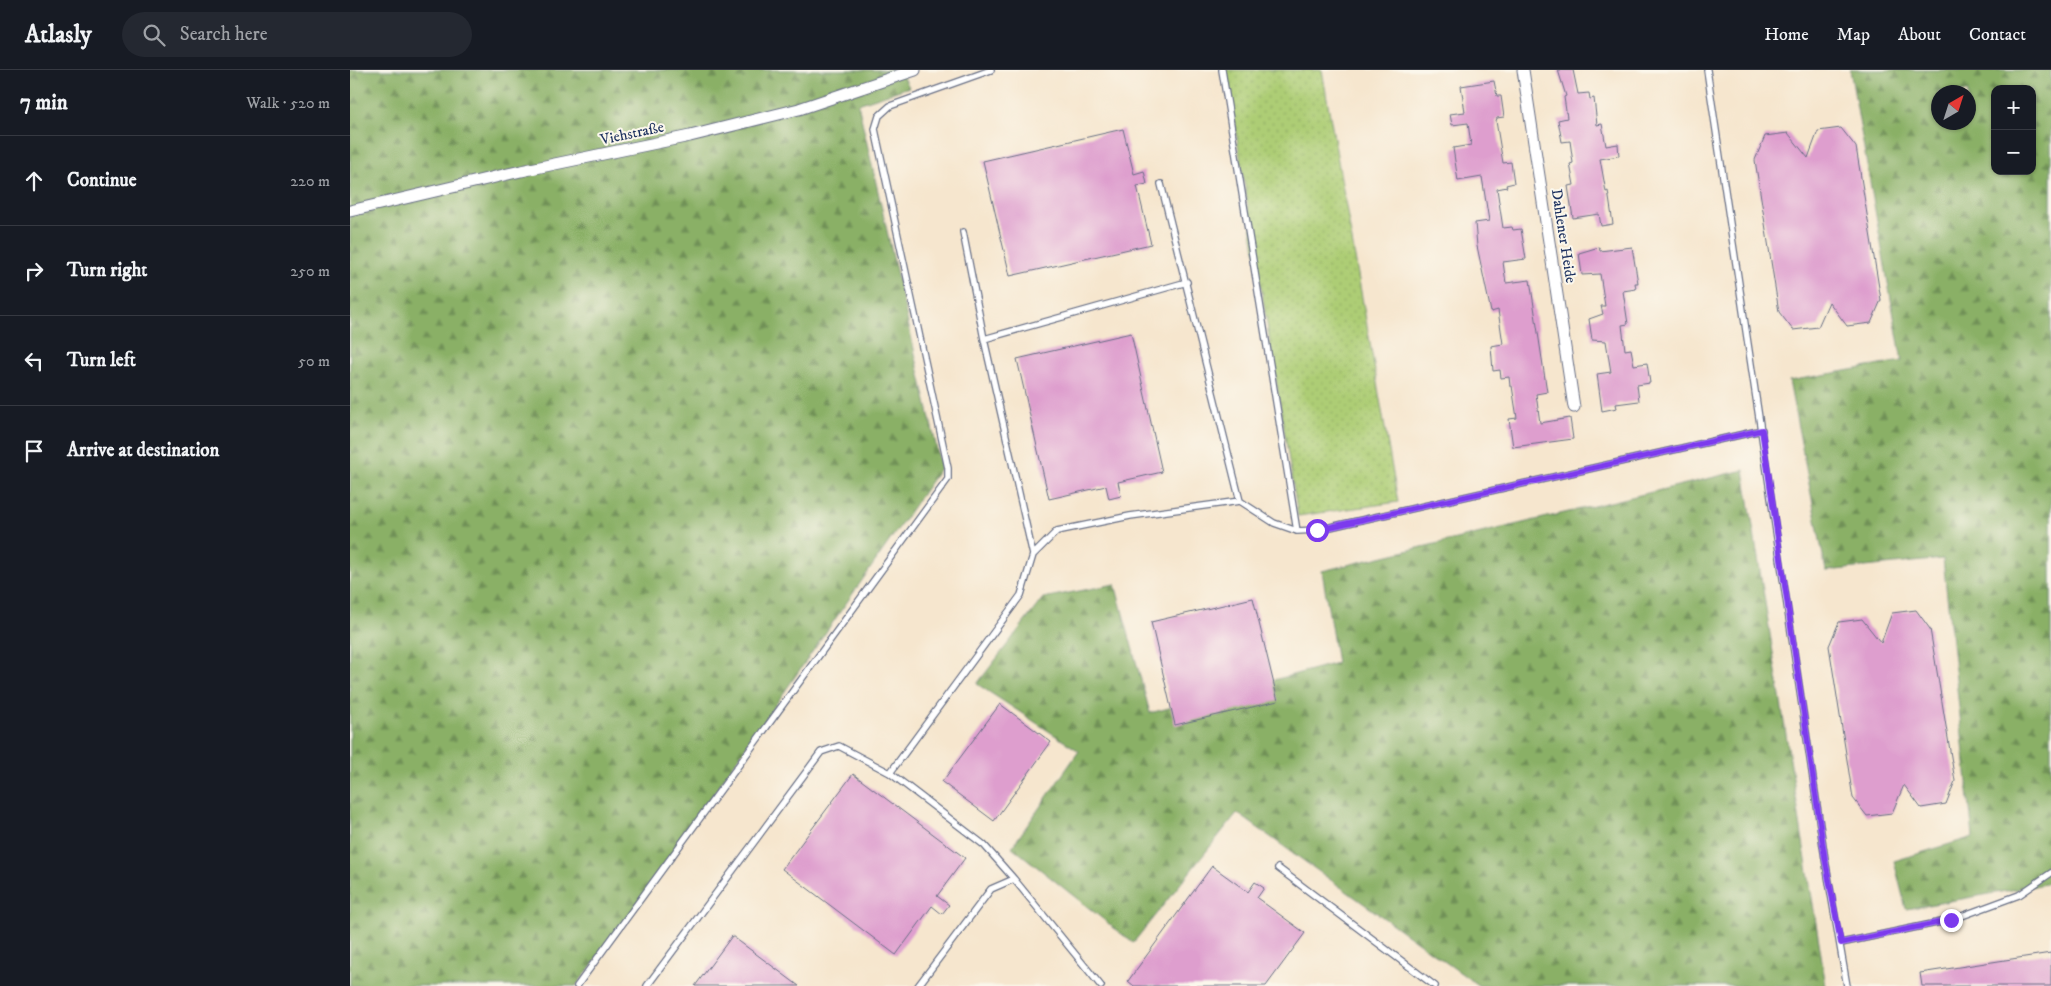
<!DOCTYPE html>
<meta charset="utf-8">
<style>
:root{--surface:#171b24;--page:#242831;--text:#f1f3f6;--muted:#9ea1a6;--line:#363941}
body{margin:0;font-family:"IM FELL DW Pica",serif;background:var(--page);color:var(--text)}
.controls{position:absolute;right:15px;top:15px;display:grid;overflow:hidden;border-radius:10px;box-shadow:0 1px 4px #0004}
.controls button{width:45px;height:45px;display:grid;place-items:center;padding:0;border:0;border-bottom:1px solid var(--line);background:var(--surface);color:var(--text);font:25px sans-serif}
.compass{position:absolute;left:1581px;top:15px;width:45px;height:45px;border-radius:50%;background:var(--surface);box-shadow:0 1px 4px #0004;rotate:39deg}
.stop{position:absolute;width:15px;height:15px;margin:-11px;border:4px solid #7c3aed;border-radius:50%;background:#fff}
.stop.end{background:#7c3aed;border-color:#fff;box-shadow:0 1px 5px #0008}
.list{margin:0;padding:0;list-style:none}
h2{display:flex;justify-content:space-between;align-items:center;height:65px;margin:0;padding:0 20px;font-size:21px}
h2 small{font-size:16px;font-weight:400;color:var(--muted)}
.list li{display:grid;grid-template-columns:32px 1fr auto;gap:15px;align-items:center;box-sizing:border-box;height:90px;padding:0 20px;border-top:1px solid var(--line)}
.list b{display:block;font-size:19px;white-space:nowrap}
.list em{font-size:16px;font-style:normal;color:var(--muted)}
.icon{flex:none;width:28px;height:28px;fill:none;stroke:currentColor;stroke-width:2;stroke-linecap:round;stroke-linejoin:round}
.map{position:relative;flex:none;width:1701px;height:916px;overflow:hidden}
header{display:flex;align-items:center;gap:30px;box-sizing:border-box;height:70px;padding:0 25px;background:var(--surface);border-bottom:1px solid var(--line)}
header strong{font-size:24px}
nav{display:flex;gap:28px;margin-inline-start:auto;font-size:18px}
.search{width:350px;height:45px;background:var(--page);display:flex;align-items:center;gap:12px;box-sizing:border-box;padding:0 18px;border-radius:28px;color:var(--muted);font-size:19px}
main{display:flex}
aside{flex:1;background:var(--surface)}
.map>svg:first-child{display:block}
.grass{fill:url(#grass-dots);stroke:#647e6a}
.forest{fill:url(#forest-firs);stroke:#527062;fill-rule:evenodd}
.building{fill:#de9ece}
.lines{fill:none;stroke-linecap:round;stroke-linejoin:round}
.service-casing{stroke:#686f85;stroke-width:8}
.minor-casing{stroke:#686f85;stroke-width:13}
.service{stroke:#fff;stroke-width:5.5}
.minor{stroke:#fff;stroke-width:11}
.route{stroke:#7c3aed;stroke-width:6}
.labels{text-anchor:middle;stroke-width:4;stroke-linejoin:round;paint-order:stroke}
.street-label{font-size:15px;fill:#1b2f5e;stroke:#fbf7ec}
</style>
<header>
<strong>Atlasly</strong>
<div class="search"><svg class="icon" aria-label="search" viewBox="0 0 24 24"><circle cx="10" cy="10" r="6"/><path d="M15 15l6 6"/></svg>Search here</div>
<nav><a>Home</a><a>Map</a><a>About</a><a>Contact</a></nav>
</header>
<main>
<aside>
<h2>7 min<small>Walk · 520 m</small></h2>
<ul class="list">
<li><svg class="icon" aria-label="ahead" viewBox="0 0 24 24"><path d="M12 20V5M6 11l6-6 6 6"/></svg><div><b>Continue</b></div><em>220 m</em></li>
<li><svg class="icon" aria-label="right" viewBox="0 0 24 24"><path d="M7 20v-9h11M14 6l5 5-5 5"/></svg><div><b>Turn right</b></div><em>250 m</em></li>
<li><svg class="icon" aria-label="left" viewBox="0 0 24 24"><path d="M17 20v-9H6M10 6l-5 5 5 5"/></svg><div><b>Turn left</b></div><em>50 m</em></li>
<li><svg class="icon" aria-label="arrive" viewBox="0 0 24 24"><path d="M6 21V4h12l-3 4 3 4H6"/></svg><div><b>Arrive at destination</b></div></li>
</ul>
</aside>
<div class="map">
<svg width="1701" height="916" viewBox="0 0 1701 916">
<defs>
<pattern id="grass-dots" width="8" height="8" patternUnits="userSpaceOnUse" patternTransform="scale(1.25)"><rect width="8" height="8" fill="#adcd75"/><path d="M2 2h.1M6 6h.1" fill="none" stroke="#94b068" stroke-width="1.8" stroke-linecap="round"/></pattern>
<pattern id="forest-firs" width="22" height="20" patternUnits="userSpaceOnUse" patternTransform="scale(1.25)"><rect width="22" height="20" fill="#8ab066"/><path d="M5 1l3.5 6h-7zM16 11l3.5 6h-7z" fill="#709057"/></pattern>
</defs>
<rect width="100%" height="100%" fill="#fbf7ec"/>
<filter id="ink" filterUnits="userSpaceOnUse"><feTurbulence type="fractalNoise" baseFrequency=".02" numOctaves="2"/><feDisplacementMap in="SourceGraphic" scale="10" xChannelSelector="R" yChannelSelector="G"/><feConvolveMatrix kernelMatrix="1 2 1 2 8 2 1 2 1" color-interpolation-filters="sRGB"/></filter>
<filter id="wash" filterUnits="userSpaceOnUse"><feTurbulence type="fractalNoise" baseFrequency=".0096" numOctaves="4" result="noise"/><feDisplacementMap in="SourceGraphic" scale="20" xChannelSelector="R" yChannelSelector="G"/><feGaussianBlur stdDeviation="1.12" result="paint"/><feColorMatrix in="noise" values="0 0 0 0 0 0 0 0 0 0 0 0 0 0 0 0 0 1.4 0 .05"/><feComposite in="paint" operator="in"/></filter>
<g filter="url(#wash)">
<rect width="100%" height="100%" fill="#f6e6ce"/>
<path class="grass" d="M 876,0 L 972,0 L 1048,432 L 948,446 Z"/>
<path class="forest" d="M 0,0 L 555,0 L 551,2 L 559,17 L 508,34 L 591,397 L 268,861 L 226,916 L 0,916 Z
M 1500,0 L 1701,0 L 1701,813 L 1556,839 L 1544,791 L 1623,767 L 1593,489 L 1476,501 L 1439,311 L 1552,291 ZM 1645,19 L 1682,19 L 1682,101 L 1645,101 ZM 1588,22 L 1618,22 L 1618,52 L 1588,52 Z
M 1394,400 L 1476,916 L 1129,916 L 887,743 L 783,873 L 662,777 L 729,681 L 627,614 L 693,528 L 765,514 L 800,643 L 987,593 L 972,501 Z"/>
<g id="blocks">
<path class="building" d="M 1208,0 L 1223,0 L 1228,24 L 1239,23 L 1240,29 L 1244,28 L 1247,55 L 1252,54 L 1256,76 L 1268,74 L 1269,86 L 1250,89 L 1256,122 L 1258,121 L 1263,154 L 1251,156 L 1249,144 L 1223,148 L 1218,116 L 1224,115 L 1220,94 L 1223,93 L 1220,71 L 1212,72 L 1208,50 L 1217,48 L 1214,27 L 1216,26 Z
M 1144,11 L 1147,26 L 1151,26 L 1154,47 L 1147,48 L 1146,51 L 1153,93 L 1161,92 L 1164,113 L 1156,115 L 1157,117 L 1147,119 L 1153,158 L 1162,157 L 1163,160 L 1171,159 L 1176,189 L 1153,192 L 1156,213 L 1180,210 L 1197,322 L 1186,324 L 1190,353 L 1220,348 L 1223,369 L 1163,377 L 1159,349 L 1167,348 L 1162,316 L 1160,316 L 1159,307 L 1151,308 L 1150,300 L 1143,301 L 1141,276 L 1153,274 L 1148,240 L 1141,242 L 1127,176 L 1125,153 L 1139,151 L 1132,107 L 1108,111 L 1103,78 L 1121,75 L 1118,53 L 1102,55 L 1100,44 L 1115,42 L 1111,16 Z
M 1491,58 L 1506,77 L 1531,230 L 1521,253 L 1497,256 L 1479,232 L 1468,257 L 1443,260 L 1429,242 L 1405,90 L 1415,66 L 1438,63 L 1458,88 L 1468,61 Z
M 773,59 L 784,104 L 794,101 L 797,114 L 787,116 L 801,174 L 660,206 L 633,91 Z
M 1249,177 L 1250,181 L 1282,177 L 1288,213 L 1285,213 L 1286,219 L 1273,221 L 1278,254 L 1272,255 L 1275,280 L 1281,279 L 1284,295 L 1297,293 L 1300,313 L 1287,315 L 1289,331 L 1266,334 L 1267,338 L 1252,341 L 1247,304 L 1261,302 L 1259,290 L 1256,271 L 1242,270 L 1239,249 L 1253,244 L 1251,236 L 1255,236 L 1250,204 L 1232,205 L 1229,183 Z
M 781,263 L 812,402 L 768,412 L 771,426 L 759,429 L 756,416 L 699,429 L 667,289 Z
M 903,528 L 928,631 L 825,655 L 801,552 Z
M 1566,540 L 1580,559 L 1605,711 L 1596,734 L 1571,738 L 1554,715 L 1542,743 L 1517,746 L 1503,728 L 1479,576 L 1489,552 L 1512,549 L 1531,573 L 1542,543 Z
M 650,634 L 701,672 L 644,751 L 592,712 Z
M 503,704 L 615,788 L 587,826 L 599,835 L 592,844 L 582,836 L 546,885 L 432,799 Z
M 862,796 L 898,822 L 905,812 L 914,818 L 907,828 L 955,863 L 916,916 L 784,916 L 778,911 Z
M 382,866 L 449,916 L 345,916 Z
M 1701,883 L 1701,916 L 1572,916 L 1570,903 Z"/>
</g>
</g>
<g filter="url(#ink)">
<use href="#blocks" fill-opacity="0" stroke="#686f85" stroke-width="1"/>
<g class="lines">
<defs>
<path id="service" d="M 872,0 L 947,461
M 1357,0 L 1475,789 L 1497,916
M 811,114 L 890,431 L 924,453 L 947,461 L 967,460 L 1412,360
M 613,162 L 634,269 L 683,485
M 634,269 L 837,212
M 540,703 L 671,525 L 683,485 L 707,461 L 780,446 L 890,431
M 928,798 L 1085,916
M 1491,873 L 1601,850 L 1669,825 L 1701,803
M 227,916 L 598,409 L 598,398 L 525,59 L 529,46 L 540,36 L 641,0
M 297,916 L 471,682 L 489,676 L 540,703 L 634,775 L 664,809 L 751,916
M 568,916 L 641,819 L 664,809"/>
<path id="minor" d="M 1173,0 L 1224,337
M 0,141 L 171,101 L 340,66 L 449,39 L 565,0"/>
</defs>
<use href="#service" class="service-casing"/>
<use href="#minor" class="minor-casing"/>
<use href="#service" class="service"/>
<use href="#minor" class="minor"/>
</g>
</g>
<g class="lines" filter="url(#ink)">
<path class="route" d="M 967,460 L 1412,360 L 1475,789 L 1491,873 L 1601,850"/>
</g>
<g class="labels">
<g class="street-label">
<text transform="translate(282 63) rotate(-12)" y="5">Viehstraße</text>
<text transform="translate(1214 166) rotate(81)" y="5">Dahlener Heide</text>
</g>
</g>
</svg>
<div class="controls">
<button>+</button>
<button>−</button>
</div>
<svg class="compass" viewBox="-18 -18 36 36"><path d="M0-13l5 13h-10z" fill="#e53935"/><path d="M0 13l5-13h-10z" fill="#9ea1a6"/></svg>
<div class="stop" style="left:967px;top:460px"></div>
<div class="stop end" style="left:1601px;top:850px"></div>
</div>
</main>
